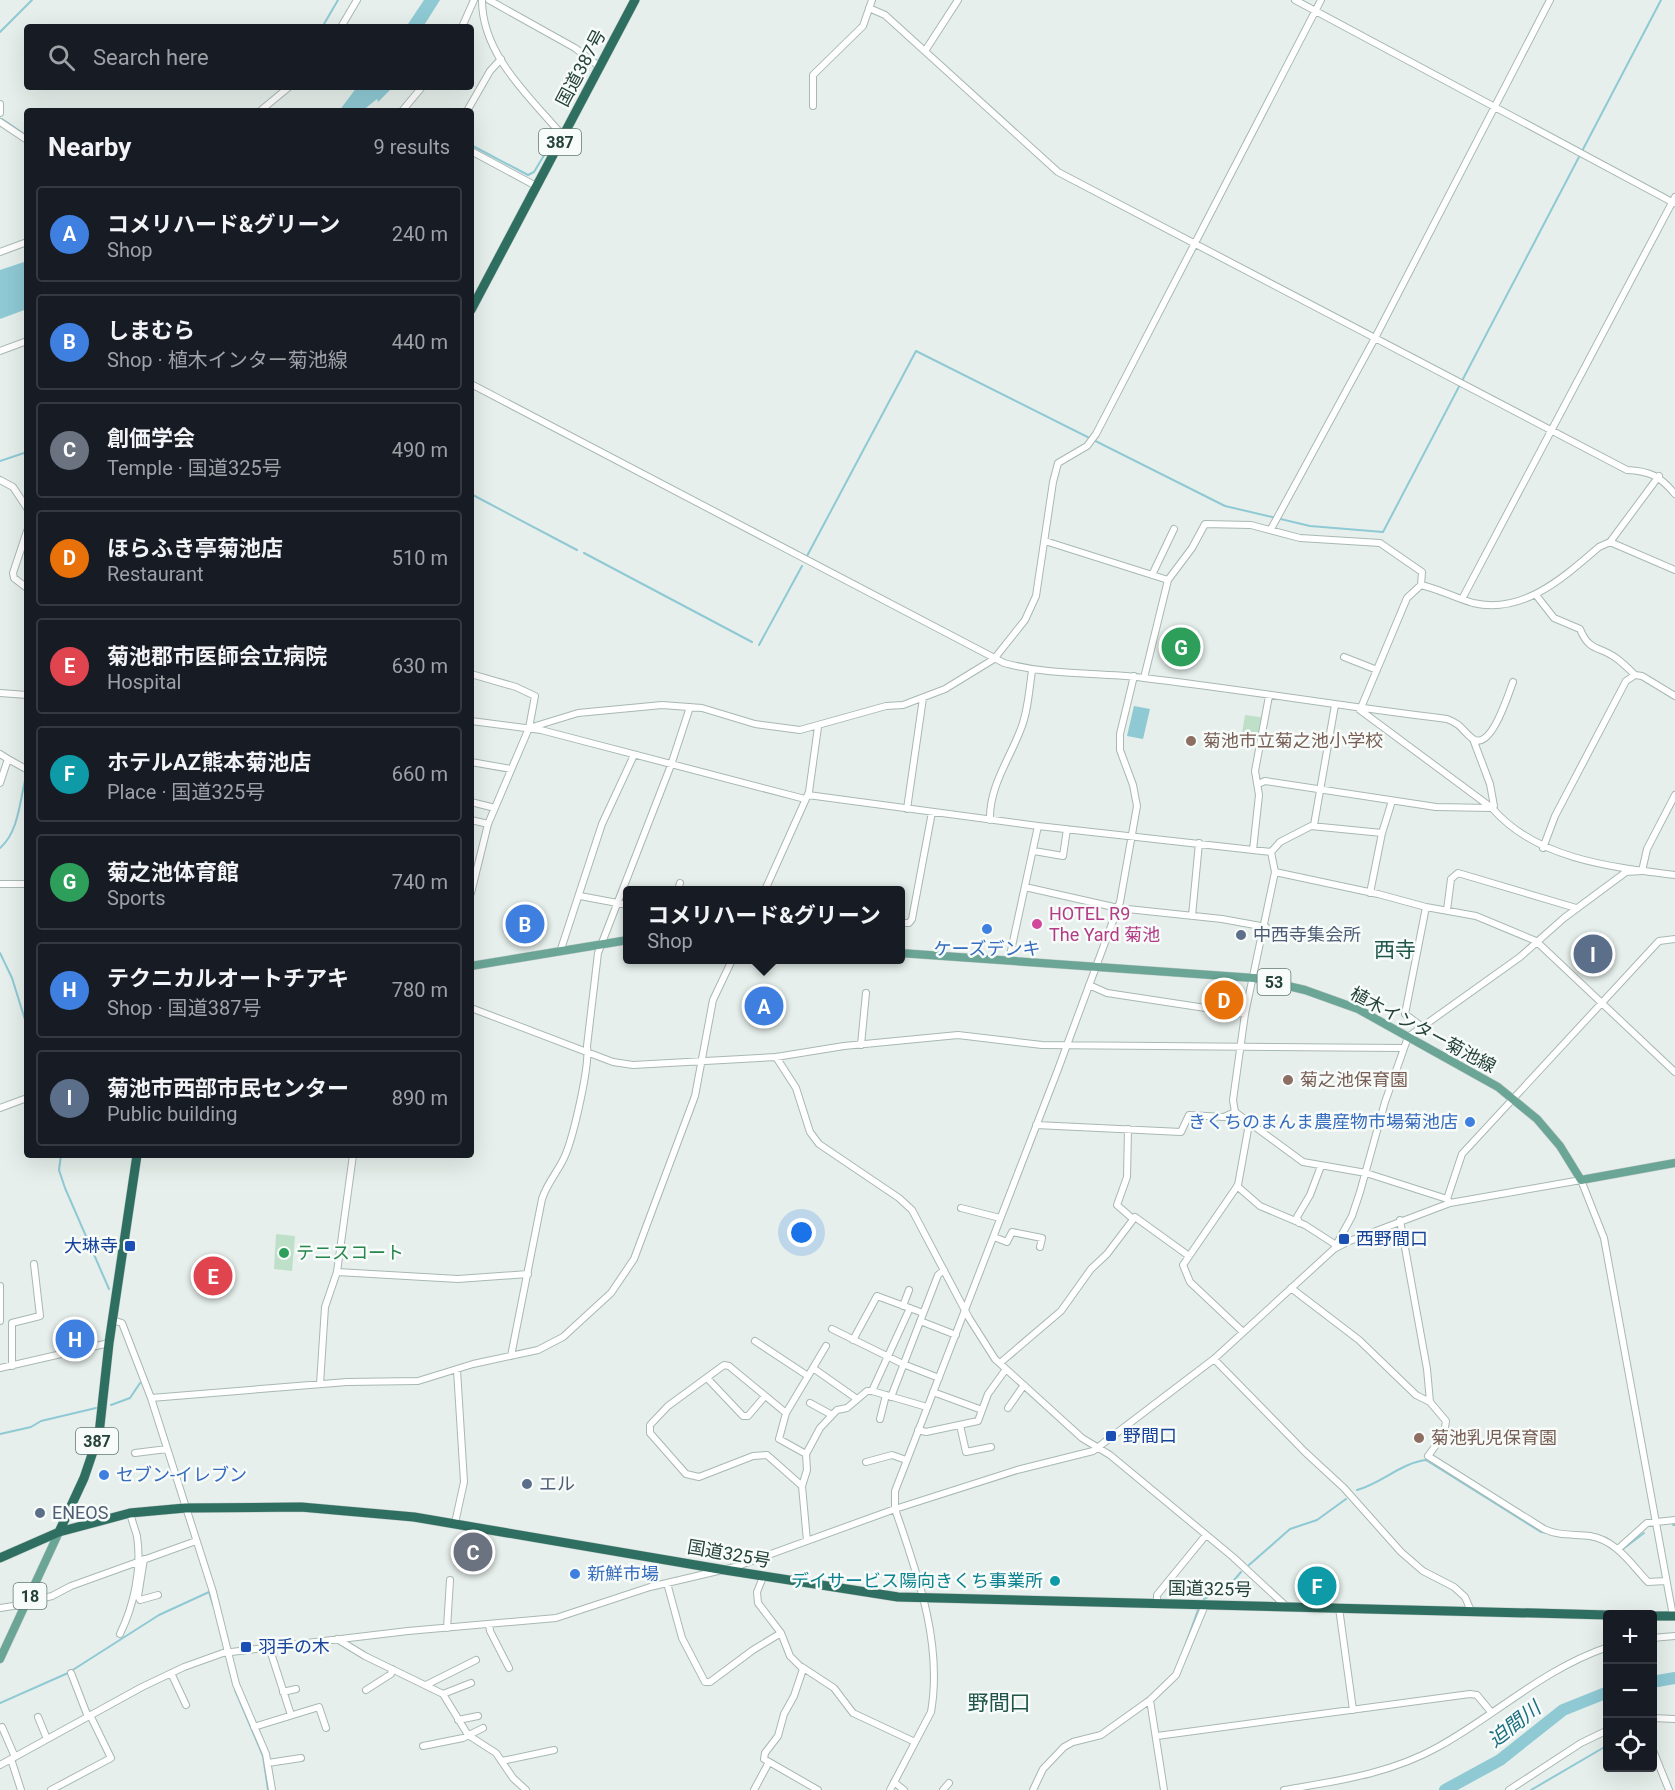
<!DOCTYPE html>
<meta charset="utf-8">
<style>
:root{--surface:#171b24;--page:#242831;--text:#f1f3f6;--muted:#9ea1a6;--line:#363941;--accent:#b45309}
body{margin:0;font-family:Roboto,"Noto Sans JP",sans-serif;background:var(--page);color:var(--text)}
.controls{position:absolute;right:18px;bottom:18px;display:grid;overflow:hidden;border-radius:6px;box-shadow:0 6px 24px #0002}
.controls button{width:54px;height:54px;display:grid;place-items:center;padding:0;border:0;border-bottom:2px solid var(--line);background:var(--surface);color:var(--text);font:30px sans-serif}
.you{position:absolute;left:802px;top:1233px;width:21px;height:21px;margin:-15px;border:4px solid #fff;border-radius:50%;background:#1a73e8;box-shadow:0 0 0 9px #1a73e833}
.badge{display:grid;place-items:center;width:39px;height:39px;border-radius:50%;background:var(--accent);color:#fff;font-size:20px;font-weight:700}
.pin{position:absolute;translate:-50% -50%;border:3px solid #fff;box-shadow:0 2px 6px #0006}
.popup{position:absolute;left:623px;top:886px;width:282px;height:78px;box-sizing:border-box;display:grid;place-content:center;border-radius:6px;background:var(--surface);filter:drop-shadow(0 2px 4px #0005);font-size:20px;white-space:nowrap;color:var(--muted)}
.popup b{font-size:22px;color:var(--text)}
.popup::after{content:'';position:absolute;left:50%;top:100%;margin-left:-12px;border:12px solid transparent;border-top-color:var(--surface)}
.list{margin:0;padding:0;list-style:none}
h2{display:flex;justify-content:space-between;align-items:center;height:78px;margin:0;padding:0 24px;font-size:26px}
h2 small{font-size:20px;font-weight:400;color:var(--muted)}
.list li{display:grid;grid-template-columns:39px 1fr auto;gap:18px;align-items:center;box-sizing:border-box;height:96px;margin:0 12px 12px;padding:0 12px;border:2px solid var(--line);border-radius:6px}
.list b{display:block;font-size:22px;white-space:nowrap}
.list p{margin:0;font-size:20px;white-space:nowrap;color:var(--muted)}
.list em{font-size:20px;font-style:normal;color:var(--muted)}
.icon{flex:none;width:33px;height:33px;fill:none;stroke:currentColor;stroke-width:2;stroke-linecap:round;stroke-linejoin:round}
.map{position:relative;flex:none;width:1675px;height:1790px;overflow:hidden}
.search{position:absolute;background:var(--surface);box-shadow:0 6px 24px #0002;left:24px;top:24px;width:450px;height:66px;display:flex;align-items:center;gap:15px;box-sizing:border-box;padding:0 21px;border-radius:6px;color:var(--muted);font-size:22px}
.panel{position:absolute;background:var(--surface);box-shadow:0 6px 24px #0002;left:24px;top:108px;width:450px;height:1050px;border-radius:6px}
.map>svg:first-child{display:block}
.green{fill:#bfe0c8}
.water{fill:#8ec9d4}
.lines{fill:none;stroke-linecap:round;stroke-linejoin:round}
.stream{stroke:#8ec9d4;stroke-width:2}
.river{stroke:#8ec9d4;stroke-width:12}
.minor-casing{stroke:#a8b8b2;stroke-width:8}
.major-casing{stroke:#c2cac8;stroke-width:9}
.highway-casing{stroke:#c2cac8;stroke-width:10}
.minor{stroke:#fff;stroke-width:6}
.major{stroke:#6aa596;stroke-width:8}
.highway{stroke:#2f6f62;stroke-width:9}
.education-dot{fill:#8d6e63;stroke:#f7fbf9;stroke-width:2}
.hotel-dot{fill:#d1479c;stroke:#f7fbf9;stroke-width:2}
.shop-dot{fill:#3f7fe0;stroke:#f7fbf9;stroke-width:2}
.service-dot{fill:#5c6f8a;stroke:#f7fbf9;stroke-width:2}
.transit-dot{fill:#1a4fb4;stroke:#f7fbf9;stroke-width:2}
.leisure-dot{fill:#2e9e5b;stroke:#f7fbf9;stroke-width:2}
.culture-dot{fill:#0f9aa8;stroke:#f7fbf9;stroke-width:2}
.labels{text-anchor:middle;stroke-width:5;stroke-linejoin:round;paint-order:stroke}
.shield{fill:#f7fbf9;stroke:#637a73;stroke-width:1.5}
.shield-label{font-size:16px;font-weight:bold;fill:#24423a}
.street-label{font-size:18px;fill:#24423a;stroke:#f7fbf9}
.education-label{font-size:18px;fill:#785e54;stroke:#f7fbf9;text-anchor:start}
.hotel-label{font-size:18px;fill:#b23c85;stroke:#f7fbf9;text-anchor:start}
.service-label{font-size:18px;fill:#4e5e75;stroke:#f7fbf9;text-anchor:start}
.shop-label{font-size:18px;fill:#366cbe;stroke:#f7fbf9;text-anchor:start}
.transit-label{font-size:18px;fill:#164399;stroke:#f7fbf9;text-anchor:start}
.leisure-label{font-size:18px;fill:#27864d;stroke:#f7fbf9;text-anchor:start}
.culture-label{font-size:18px;fill:#0d838f;stroke:#f7fbf9;text-anchor:end}
.water-label{font-size:20px;font-style:italic;fill:#1c6f80;stroke:#f7fbf9}
.quarter-label{font-size:21px;fill:#1f5548;stroke:#f7fbf9}
</style>
<div class="map">
<svg width="1675" height="1790" viewBox="0 0 1675 1790">
<rect width="100%" height="100%" fill="#e6efeb"/>
<path class="green" d="M 1166,635 L 1198,639 L 1195,660 L 1163,655 Z
M 1245,715 L 1266,718 L 1261,748 L 1240,745 Z
M 276,1234 L 295,1236 L 292,1271 L 274,1269 Z"/>
<path class="water" d="M 424,0 L 440,0 L 423,27 L 406,27 Z
M 357,87 L 393,87 L 378,102 L 377,99 L 362,111 L 339,111 Z
M 27,261 L 27,309 L 0,319 L 0,270 Z
M 1134,706 L 1150,709 L 1143,739 L 1127,736 Z"/>
<g class="lines">
<path class="stream" d="M 324,24 L 338,0
M 0,32 L 32,0
M 2,119 L 27,136
M 471,145 L 528,175 L 534,172 L 552,142
M 0,461 L 27,452
M 471,494 L 577,550
M 584,553 L 752,642
M 807,556 L 916,351 L 1225,506 L 1310,526 L 1383,532 L 1661,0
M 759,645 L 802,566
M 0,848 C 20,831 20,796 27,772
M 0,953 L 12,978 L 27,1026
M 61,1155 L 59,1170 L 65,1188 L 109,1289
M 111,1405 L 130,1398 L 140,1383
M 0,1434 L 31,1427 L 41,1421 L 96,1408
M 1357,1490 C 1382,1483 1401,1463 1426,1460 L 1541,1532 L 1584,1538
M 1673,1525 L 1675,1525
M 1623,1549 L 1644,1533
M 1249,1565 L 1290,1529 L 1317,1520 L 1346,1499
M 1204,1599 L 1230,1585 L 1241,1572
M 1185,1646 L 1198,1610
M 235,1690 L 263,1756 L 268,1790
M 0,1703 L 68,1673 L 159,1615 L 209,1592 L 213,1605
M 1071,1740 L 1083,1737
M 1034,1782 L 1039,1771
M 1531,1790 L 1608,1745"/>
<path class="river" d="M 1652,1682 L 1675,1678
M 1445,1790 L 1500,1760 L 1563,1710 L 1608,1692"/>
<defs>
<path id="minor" d="M 482,0 C 482,55 530,97 563,136
M 489,0 L 575,48 L 600,67
M 1295,0 L 1674,203
M 869,8 L 885,15 L 1058,172 L 1627,470 C 1650,471 1660,476 1675,494
M 341,27 L 357,0
M 462,27 L 474,0
M 925,51 L 958,0
M 0,104 L 0,113
M 813,106 L 813,75 L 863,26 L 872,0
M 260,111 L 289,87
M 402,111 L 422,87
M 467,111 L 490,71 L 501,59
M 0,122 L 27,140
M 471,151 L 536,186
M 0,252 L 27,242
M 0,351 L 27,341
M 471,384 L 1004,663 C 1051,676 1097,672 1144,678 C 1246,690 1346,707 1447,719 C 1463,725 1462,731 1473,739 C 1491,751 1508,695 1513,682
M 0,480 L 13,487 L 27,508
M 1271,529 L 1375,338 L 1550,0
M 27,531 L 13,573 L 14,578 L 27,588
M 1045,541 L 1168,580
M 1610,542 L 1675,570
M 1152,575 L 1174,529
M 1536,595 L 1554,618 L 1580,629 C 1589,652 1600,646 1616,658 C 1623,663 1629,669 1635,675
M 1462,599 L 1675,197
M 1344,657 L 1377,670
M 471,674 L 516,687 L 535,696 L 529,728 L 488,824 L 471,893
M 1144,678 L 1168,580 L 1192,548 L 1205,524 L 1251,525 L 1300,538 L 1380,543 L 1422,572 L 1421,585
M 0,693 L 27,695
M 1360,710 L 1407,598 L 1421,585 C 1439,589 1455,598 1473,603 C 1523,615 1564,577 1599,547 L 1610,542 L 1659,476
M 1360,710 L 1492,808 C 1536,859 1610,867 1675,875
M 471,721 L 541,730 L 805,799
M 529,728 L 578,713 L 662,705 L 702,708 L 755,724 L 800,730 L 886,706 L 903,705 L 945,689 L 994,659 L 1025,620 L 1036,596 L 1053,482 L 1058,463 L 1087,446 L 1096,434 L 1321,0
M 1473,739 L 1490,784 L 1494,806 L 1492,808
M 0,754 L 8,759 L 0,783
M 8,759 L 26,769
M 471,762 L 511,769
M 1258,784 L 1265,781 L 1436,807 L 1491,808
M 808,795 L 1038,826 L 1271,852
M 471,802 L 495,808
M 907,809 L 923,698
M 471,820 L 488,824
M 990,820 C 989,787 1009,760 1020,731 C 1028,713 1029,690 1032,671
M 1314,825 L 1335,705
M 1382,833 L 1392,801
M 1543,848 L 1555,816 L 1626,681 L 1635,675 L 1642,676 L 1675,696
M 1253,850 L 1259,795 L 1255,771 L 1269,696
M 1034,851 L 1063,856 L 1067,829
M 1271,852 L 1275,872 L 1245,1014 L 1233,1100 L 1235,1112 L 1303,1162 L 1366,1173 L 1447,1199 L 1450,1203
M 1271,852 L 1280,842 L 1311,826 L 1382,833 L 1370,893
M 1642,871 L 1647,849 L 1675,795
M 1275,872 L 1378,894 L 1426,907 L 1476,916 L 1536,941 L 1675,1072
M 0,884 L 27,884
M 1025,887 L 1118,908 L 1222,919 L 1266,927
M 678,890 L 680,883
M 765,890 L 809,792 L 818,727
M 580,896 L 628,905
M 1447,910 L 1451,879 L 1458,873 L 1576,908
M 1192,916 L 1199,843
M 900,923 L 909,923 L 912,919 L 932,812
M 561,949 L 602,824 L 634,755
M 1009,960 L 1038,826
M 1089,985 L 1107,993 L 1245,1014
M 471,1008 L 613,1062 L 633,1065 L 776,1057 L 844,1046 L 958,1035 L 1042,1045 L 1403,1048
M 1421,1026 L 1405,1014 L 1426,907
M 861,1045 L 866,993
M 776,1057 L 796,1088 L 810,1132 L 819,1144 L 899,1198 L 912,1210 L 969,1318 L 995,1359 L 1082,1438 L 1110,1455 L 1233,1557 L 1287,1607
M 0,1108 L 27,1098
M 1036,1125 L 1181,1132 L 1189,1115 L 1224,1117 L 1235,1112
M 1128,1129 L 1127,1177 L 1117,1205 L 1133,1219
M 1237,1186 L 1260,1206 L 1305,1225 L 1336,1245
M 1447,1199 L 1462,1154 L 1659,941 L 1675,939
M 961,1208 L 1000,1218
M 1400,1220 L 1427,1369 L 1430,1402
M 1299,1223 L 1297,1217 L 1310,1195 L 1321,1166
M 994,1237 L 1007,1242 L 1012,1232 L 1042,1238 L 1040,1247
M 1334,1249 L 1352,1216 L 1360,1192 L 1385,1102 L 1408,1037 L 1520,957 L 1564,918 L 1626,872 L 1642,871
M 337,1272 L 458,1279 L 528,1274
M 0,1286 L 0,1321
M 1291,1288 L 1359,1340 L 1416,1395 L 1430,1402 L 1446,1421 L 1444,1434 L 1428,1456 L 1544,1529 C 1558,1536 1574,1534 1590,1536 C 1616,1540 1631,1564 1648,1582 L 1666,1581
M 903,1306 L 909,1290
M 112,1320 L 122,1323 L 151,1398 L 213,1592 L 236,1684 L 266,1754 L 272,1790
M 920,1321 L 956,1335
M 832,1329 L 903,1364 L 939,1378
M 1243,1332 L 1190,1282 L 1183,1265 L 1238,1185 L 1249,1124
M 853,1340 L 877,1296 L 923,1313
M 755,1341 L 808,1376
M 511,1356 L 542,1199 C 547,1183 557,1173 564,1158 C 573,1139 590,1066 587,1046 L 598,953 L 671,765 L 690,707
M 1214,1359 L 1305,1452 L 1344,1488 L 1401,1552 L 1423,1571 L 1454,1587 L 1465,1597 L 1471,1611
M 1000,1363 L 1061,1311 L 1091,1269 L 1107,1254 L 1135,1217 L 1189,1256
M 12,1366 L 12,1323 L 40,1316 L 34,1264
M 0,1368 L 109,1343
M 813,1368 L 857,1399
M 707,1378 L 743,1416 L 748,1416 L 765,1396
M 320,1384 L 325,1307 L 337,1272 L 353,1155
M 872,1391 L 910,1308
M 933,1392 L 982,1410
M 891,1397 L 938,1275 L 944,1270
M 151,1398 L 347,1382 L 418,1381 L 473,1364 L 538,1350 L 563,1337 L 611,1293 L 634,1259 L 695,1096 L 713,1000 L 732,960
M 810,1403 L 832,1415
M 1008,1408 L 1024,1385
M 786,1413 L 729,1366 L 724,1365 L 668,1406 L 650,1425 L 650,1433 L 686,1474 L 699,1477 L 753,1456 L 767,1455 L 802,1486 L 807,1541
M 880,1419 L 886,1395
M 960,1425 L 966,1452 L 991,1447
M 918,1430 L 926,1432 L 978,1421 L 988,1394 L 1006,1369
M 135,1453 L 167,1449
M 806,1454 L 779,1439 L 786,1413 L 826,1346
M 866,1462 L 892,1455 L 906,1460
M 802,1486 L 807,1470 L 806,1454 L 820,1428 L 837,1410 L 847,1408 L 867,1391 L 872,1391 L 927,1407
M 455,1523 L 464,1482 L 457,1370
M 1618,1549 L 1647,1523 L 1675,1520
M 144,1559 L 138,1596 L 140,1600 L 158,1595
M 763,1577 L 757,1592 L 758,1603 L 781,1633 L 790,1656 L 803,1669 L 794,1696 L 784,1714 L 778,1736 L 765,1753 L 764,1759 L 818,1790
M 667,1583 L 682,1638 L 705,1682 L 710,1682 L 753,1650 L 781,1633
M 28,1602 L 52,1596 L 71,1586 L 196,1541
M 1157,1604 L 1157,1595 L 1206,1535
M 0,1608 L 26,1604
M 1339,1608 L 1353,1710
M 489,1624 L 490,1631 L 509,1668
M 447,1628 L 450,1580
M 120,1634 C 134,1605 142,1569 137,1536 C 135,1529 132,1521 130,1513
M 1652,1638 L 1675,1636
M 337,1639 L 365,1656 L 443,1694 L 468,1735 L 496,1753 L 513,1778 L 526,1790
M 269,1647 L 291,1715
M 802,1667 L 834,1688 L 853,1713 L 915,1742
M 71,1673 L 88,1717
M 171,1673 L 186,1705
M 426,1685 L 476,1660
M 366,1690 L 391,1674 L 392,1669
M 283,1692 L 296,1689
M 443,1694 L 471,1683
M 1150,1700 L 1164,1790
M 38,1717 L 47,1739
M 1652,1718 L 1675,1719
M 458,1720 L 478,1716
M 2,1727 L 15,1757
M 254,1727 L 319,1707 L 326,1728
M 1157,1736 L 1470,1694 L 1477,1695 L 1491,1712
M 423,1746 L 463,1738 L 483,1728
M 1652,1748 L 1669,1790
M 11,1759 L 21,1790
M 502,1761 L 554,1750
M 268,1763 L 301,1758
M 0,1765 L 142,1687 L 184,1667 L 223,1653 L 408,1631 L 556,1618 L 650,1587 L 735,1567 L 895,1509 L 1017,1470 L 1093,1451 L 1214,1359 L 1334,1249 L 1347,1242 L 1450,1203 L 1581,1180 L 1604,1238 L 1673,1616
M 894,1782 L 904,1790
M 51,1790 L 111,1758 L 90,1715
M 754,1790 L 769,1762
M 890,1790 L 931,1712 C 943,1643 917,1573 895,1509 L 895,1491 L 1057,1072 L 1120,902 L 1137,806 L 1133,785 L 1120,750 L 1120,734 L 1134,676
M 943,1790 L 949,1783
M 1033,1790 L 1043,1769 L 1064,1747 L 1073,1742 L 1101,1735 L 1150,1700 L 1176,1675 L 1205,1605
M 1284,1790 C 1336,1781 1390,1774 1438,1747 C 1496,1715 1543,1669 1608,1647
M 1509,1790 L 1581,1743 L 1608,1730"/>
<path id="major" d="M 900,953 L 1254,978 L 1305,990 L 1358,1009 L 1498,1087 L 1537,1119 L 1560,1146 L 1581,1180 L 1675,1163
M 471,966 L 628,940
M 0,1659 L 59,1532"/>
<path id="highway" d="M 471,310 L 635,0
M 59,1532 L 84,1478 L 99,1434 L 109,1343 L 137,1155
M 0,1558 L 59,1532 L 130,1513 L 185,1508 L 301,1507 L 414,1517 L 725,1570 L 898,1597 L 1608,1615
M 1652,1616 L 1675,1616"/>
</defs>
<use href="#minor" class="minor-casing"/>
<use href="#major" class="major-casing"/>
<use href="#highway" class="highway-casing"/>
<use href="#minor" class="minor"/>
<use href="#major" class="major"/>
<use href="#highway" class="highway"/>
</g>
<g class="education-dot">
<circle cx="1191" cy="741" r="6"/>
<circle cx="1288" cy="1080" r="6"/>
<circle cx="1419" cy="1438" r="6"/>
</g>
<circle class="hotel-dot" cx="1037" cy="924" r="6"/>
<g class="shop-dot">
<circle cx="987" cy="929" r="6"/>
<circle cx="1470" cy="1122" r="6"/>
<circle cx="104" cy="1475" r="6"/>
<circle cx="575" cy="1574" r="6"/>
</g>
<g class="service-dot">
<circle cx="1241" cy="935" r="6"/>
<circle cx="527" cy="1484" r="6"/>
<circle cx="40" cy="1513" r="6"/>
</g>
<g class="transit-dot">
<rect x="1338" y="1233" width="12" height="12" rx="3"/>
<rect x="124" y="1240" width="12" height="12" rx="3"/>
<rect x="1105" y="1430" width="12" height="12" rx="3"/>
<rect x="240" y="1641" width="12" height="12" rx="3"/>
</g>
<circle class="leisure-dot" cx="284" cy="1253" r="6"/>
<circle class="culture-dot" cx="1055" cy="1581" r="6"/>
<g class="labels">
<g class="shield">
<rect x="539" y="129" width="42" height="26" rx="4.5"/>
<rect x="1257.5" y="969" width="33" height="26" rx="4.5"/>
<rect x="76" y="1428" width="42" height="26" rx="4.5"/>
<rect x="13.5" y="1583" width="33" height="26" rx="4.5"/>
</g>
<g class="shield-label">
<text x="560" y="148">387</text>
<text x="1274" y="988">53</text>
<text x="97" y="1447">387</text>
<text x="30" y="1602">18</text>
</g>
<g class="street-label">
<text transform="translate(581 68) rotate(-62)" y="6">国道387号</text>
<text transform="translate(1423 1030) rotate(28)" y="6">植木インター菊池線</text>
<text transform="translate(729 1554) rotate(10)" y="6">国道325号</text>
<text transform="translate(1210 1589) rotate(1)" y="6">国道325号</text>
</g>
<g class="education-label">
<text x="1203" y="747">菊池市立菊之池小学校</text>
<text x="1300" y="1086">菊之池保育園</text>
<text x="1431" y="1444">菊池乳児保育園</text>
</g>
<g class="hotel-label">
<text x="1049" y="920">HOTEL R9<tspan x="1049" dy="21">The Yard 菊池</tspan></text>
</g>
<g class="service-label">
<text x="1253" y="941">中西寺集会所</text>
<text x="539" y="1490">エル</text>
<text x="52" y="1519">ENEOS</text>
</g>
<g class="shop-label">
<text x="987" y="955" text-anchor="middle">ケーズデンキ</text>
<text x="1458" y="1128" text-anchor="end">きくちのまんま農産物市場菊池店</text>
<text x="116" y="1481">セブン-イレブン</text>
<text x="587" y="1580">新鮮市場</text>
</g>
<g class="transit-label">
<text x="1356" y="1245">西野間口</text>
<text x="118" y="1252" text-anchor="end">大琳寺</text>
<text x="1123" y="1442">野間口</text>
<text x="258" y="1653">羽手の木</text>
</g>
<g class="leisure-label">
<text x="296" y="1259">テニスコート</text>
</g>
<g class="culture-label">
<text x="1043" y="1587">デイサービス陽向きくち事業所</text>
</g>
<g class="water-label">
<text transform="translate(1514 1724) rotate(-38)" y="7">迫間川</text>
</g>
<g class="quarter-label">
<text x="1395" y="957">西寺</text>
<text x="999" y="1710">野間口</text>
</g>
</g>
</svg>
<div class="controls">
<button>+</button>
<button>−</button>
<button><svg class="icon" aria-label="locate" viewBox="0 0 24 24"><circle cx="12" cy="12" r="6"/><path d="M12 2v4M12 18v4M2 12h4M18 12h4"/></svg></button>
</div>
<div class="you"></div>
<div class="pin badge" style="left:764px;top:1006px;background:#3f7fe0">A</div>
<div class="popup"><b>コメリハード&amp;グリーン</b>Shop</div>
<div class="pin badge" style="left:525px;top:924px;background:#3f7fe0">B</div>
<div class="pin badge" style="left:473px;top:1552px;background:#6b7280">C</div>
<div class="pin badge" style="left:1224px;top:1000px;background:#e8710a">D</div>
<div class="pin badge" style="left:213px;top:1276px;background:#e0444e">E</div>
<div class="pin badge" style="left:1317px;top:1586px;background:#0f9aa8">F</div>
<div class="pin badge" style="left:1181px;top:647px;background:#2e9e5b">G</div>
<div class="pin badge" style="left:75px;top:1339px;background:#3f7fe0">H</div>
<div class="pin badge" style="left:1593px;top:954px;background:#5c6f8a">I</div>
<div class="search"><svg class="icon" aria-label="search" viewBox="0 0 24 24"><circle cx="10" cy="10" r="6"/><path d="M15 15l6 6"/></svg>Search here</div>
<section class="panel">
<h2>Nearby<small>9 results</small></h2>
<ul class="list">
<li><span class="badge" style="background:#3f7fe0">A</span><div><b>コメリハード&amp;グリーン</b><p>Shop</p></div><em>240 m</em></li>
<li><span class="badge" style="background:#3f7fe0">B</span><div><b>しまむら</b><p>Shop · 植木インター菊池線</p></div><em>440 m</em></li>
<li><span class="badge" style="background:#6b7280">C</span><div><b>創価学会</b><p>Temple · 国道325号</p></div><em>490 m</em></li>
<li><span class="badge" style="background:#e8710a">D</span><div><b>ほらふき亭菊池店</b><p>Restaurant</p></div><em>510 m</em></li>
<li><span class="badge" style="background:#e0444e">E</span><div><b>菊池郡市医師会立病院</b><p>Hospital</p></div><em>630 m</em></li>
<li><span class="badge" style="background:#0f9aa8">F</span><div><b>ホテルAZ熊本菊池店</b><p>Place · 国道325号</p></div><em>660 m</em></li>
<li><span class="badge" style="background:#2e9e5b">G</span><div><b>菊之池体育館</b><p>Sports</p></div><em>740 m</em></li>
<li><span class="badge" style="background:#3f7fe0">H</span><div><b>テクニカルオートチアキ</b><p>Shop · 国道387号</p></div><em>780 m</em></li>
<li><span class="badge" style="background:#5c6f8a">I</span><div><b>菊池市西部市民センター</b><p>Public building</p></div><em>890 m</em></li>
</ul>
</section>
</div>
